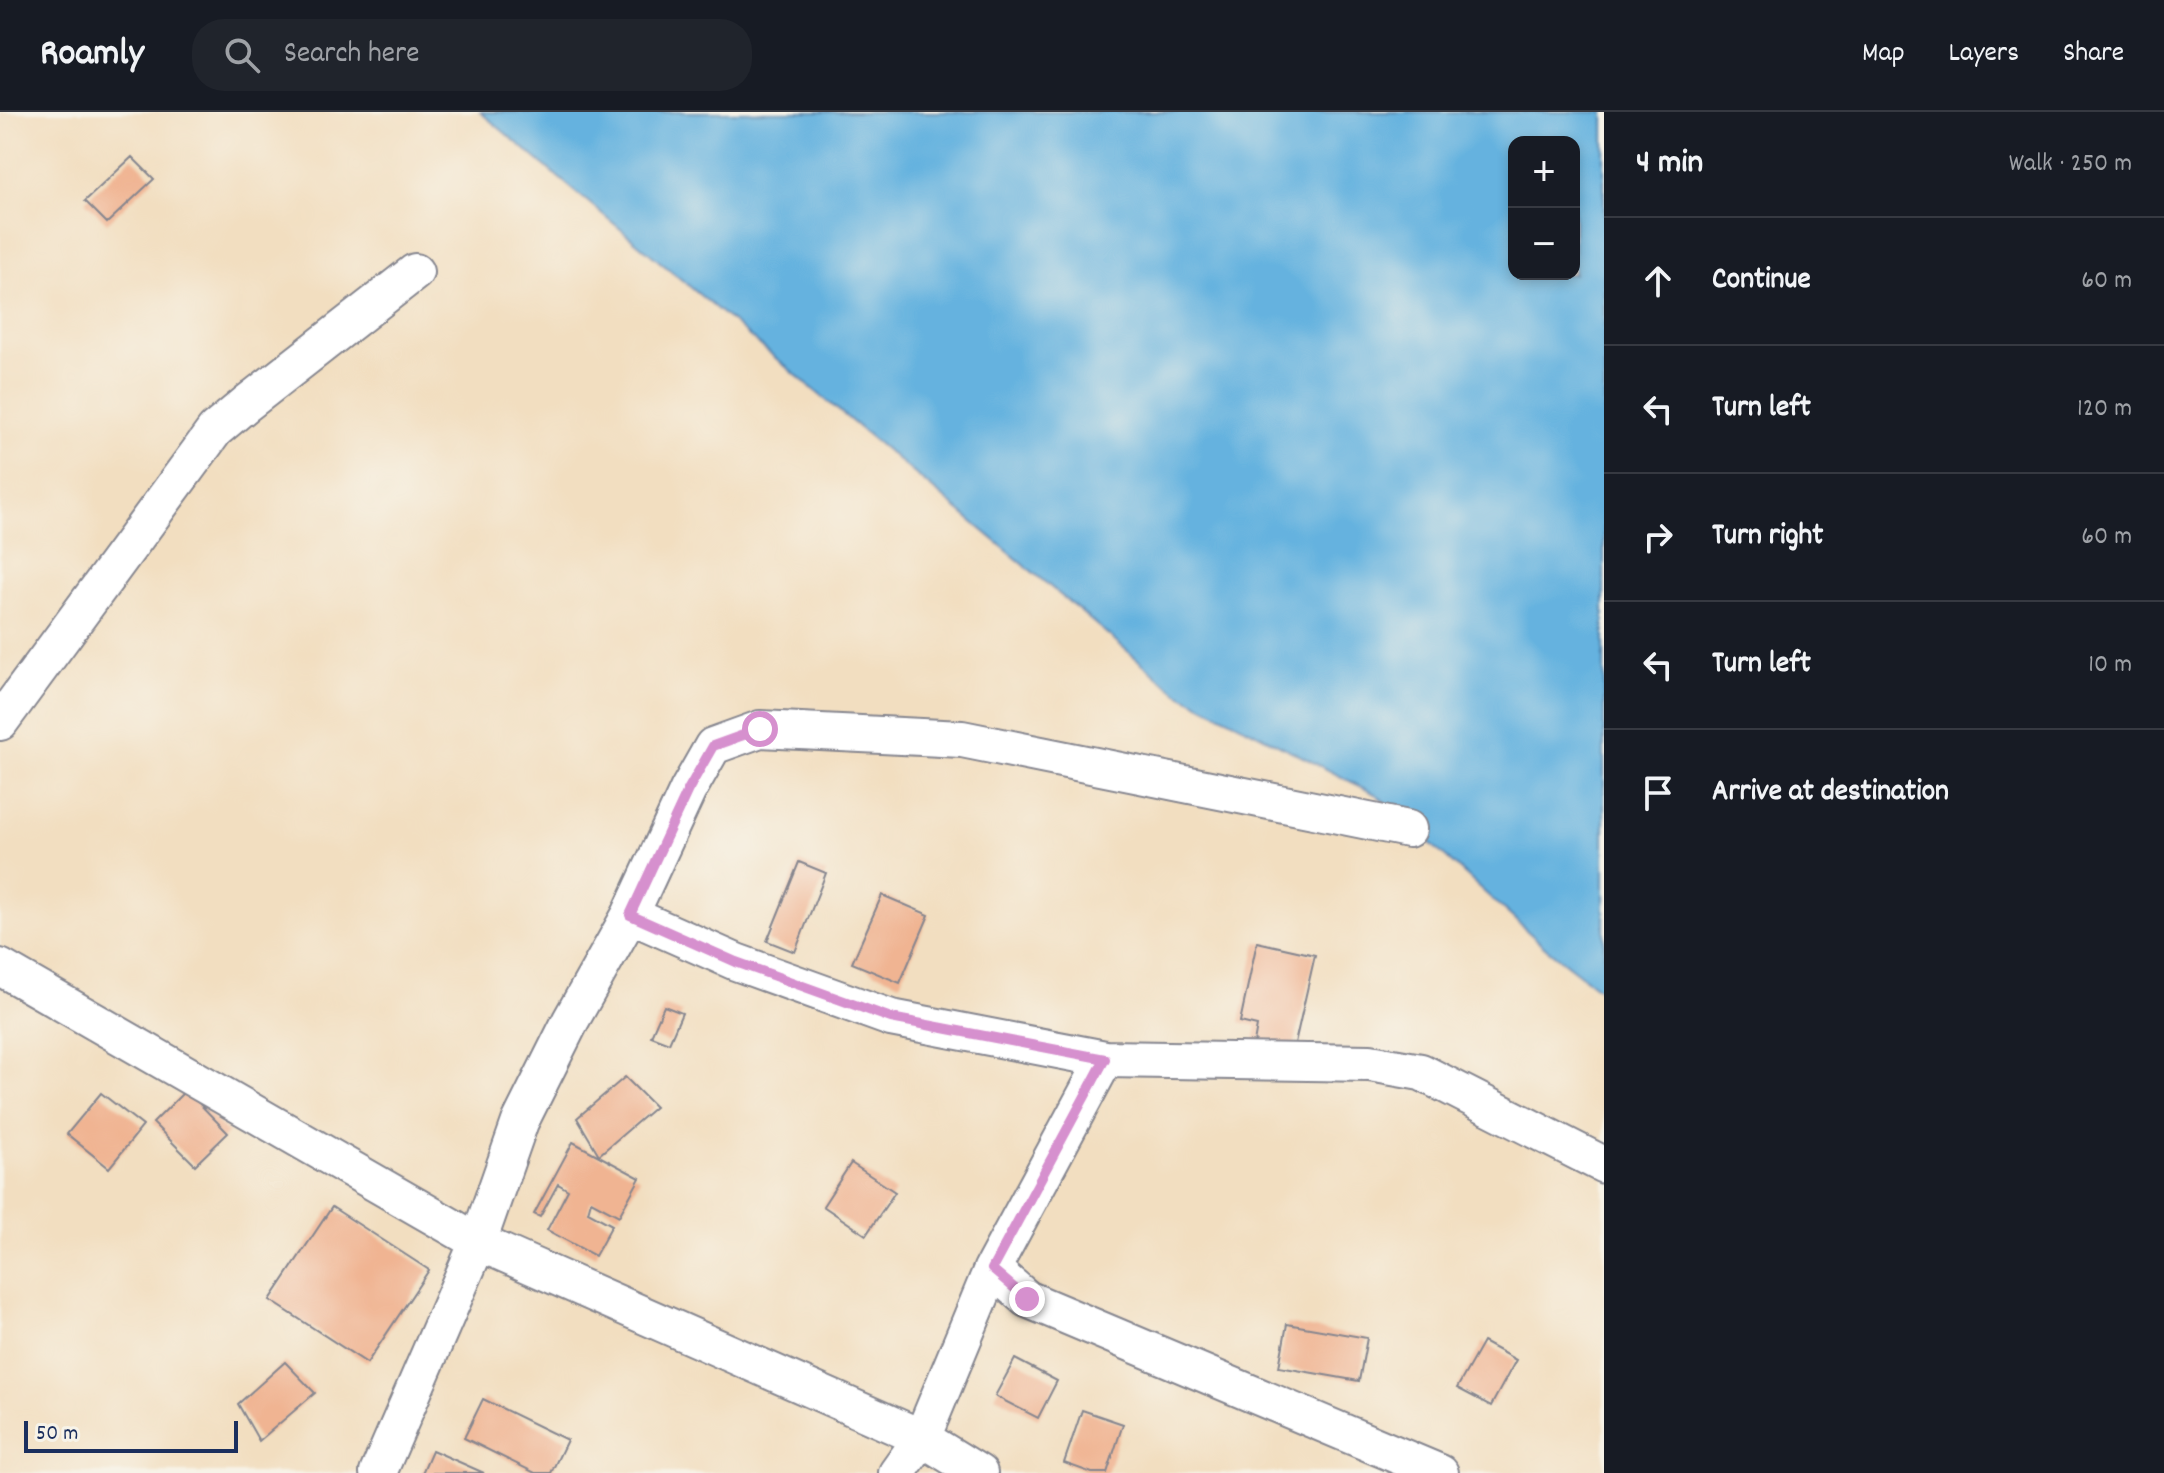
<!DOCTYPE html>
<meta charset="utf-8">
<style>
:root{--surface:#171b24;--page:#20242c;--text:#f1f3f6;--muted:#9ea1a6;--line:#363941}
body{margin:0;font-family:Dekko,sans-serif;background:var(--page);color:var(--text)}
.controls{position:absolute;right:24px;top:24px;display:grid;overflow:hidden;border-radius:16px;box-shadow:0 4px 12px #0003}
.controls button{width:72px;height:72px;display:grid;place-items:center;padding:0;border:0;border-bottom:2px solid var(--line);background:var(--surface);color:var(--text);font:40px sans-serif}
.scale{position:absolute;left:24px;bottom:20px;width:214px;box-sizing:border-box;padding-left:8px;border:4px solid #1b2f5e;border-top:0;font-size:22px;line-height:28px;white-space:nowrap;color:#1b2f5e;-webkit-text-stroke:6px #f7f3e8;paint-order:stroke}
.stop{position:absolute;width:24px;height:24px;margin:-18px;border:6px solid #d690ce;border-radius:50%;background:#fff}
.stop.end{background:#d690ce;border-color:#fff;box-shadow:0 2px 8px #0008}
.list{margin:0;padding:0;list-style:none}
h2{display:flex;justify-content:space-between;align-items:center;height:104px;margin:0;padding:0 32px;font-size:34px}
h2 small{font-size:26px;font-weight:400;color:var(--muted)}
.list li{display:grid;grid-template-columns:52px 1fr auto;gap:24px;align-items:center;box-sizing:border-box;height:128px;padding:0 32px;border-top:2px solid var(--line)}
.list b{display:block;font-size:30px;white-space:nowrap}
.list em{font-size:26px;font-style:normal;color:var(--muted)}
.icon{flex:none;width:44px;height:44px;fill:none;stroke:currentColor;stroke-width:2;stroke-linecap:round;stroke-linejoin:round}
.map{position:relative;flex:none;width:1604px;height:1361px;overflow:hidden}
header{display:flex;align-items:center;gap:48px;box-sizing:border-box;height:112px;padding:0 40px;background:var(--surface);border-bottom:2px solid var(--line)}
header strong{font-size:38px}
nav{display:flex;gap:44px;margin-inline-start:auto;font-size:28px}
.search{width:560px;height:72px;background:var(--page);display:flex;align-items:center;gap:20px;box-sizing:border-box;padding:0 28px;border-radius:32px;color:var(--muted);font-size:30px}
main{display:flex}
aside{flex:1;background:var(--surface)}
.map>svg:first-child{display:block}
.water{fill:#65b2df;stroke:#40709e;stroke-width:2;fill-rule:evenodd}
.building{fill:#f0b492}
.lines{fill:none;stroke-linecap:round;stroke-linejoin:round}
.minor-casing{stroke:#86868f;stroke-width:40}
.minor{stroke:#fff;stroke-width:36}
.route{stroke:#d690ce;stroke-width:10}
</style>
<header>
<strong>Roamly</strong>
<div class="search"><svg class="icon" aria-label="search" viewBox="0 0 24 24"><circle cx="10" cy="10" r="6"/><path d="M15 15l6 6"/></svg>Search here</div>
<nav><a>Map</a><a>Layers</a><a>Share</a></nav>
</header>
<main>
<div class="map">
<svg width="1604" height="1361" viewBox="0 0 1604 1361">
<rect width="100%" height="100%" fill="#f7f3e8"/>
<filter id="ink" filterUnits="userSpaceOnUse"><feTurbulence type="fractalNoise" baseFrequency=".0125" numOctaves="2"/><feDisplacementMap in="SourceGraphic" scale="16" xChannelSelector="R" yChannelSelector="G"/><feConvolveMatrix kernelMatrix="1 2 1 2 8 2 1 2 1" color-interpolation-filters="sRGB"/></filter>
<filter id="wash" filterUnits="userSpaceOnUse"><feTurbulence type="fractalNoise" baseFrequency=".006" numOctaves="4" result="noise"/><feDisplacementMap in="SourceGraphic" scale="32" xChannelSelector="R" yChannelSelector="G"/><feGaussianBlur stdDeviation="1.8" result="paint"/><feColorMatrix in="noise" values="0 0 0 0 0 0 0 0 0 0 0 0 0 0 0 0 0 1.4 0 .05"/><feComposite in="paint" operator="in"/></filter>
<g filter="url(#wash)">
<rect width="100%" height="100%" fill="#f2dec0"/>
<path class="water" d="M 480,0 L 1604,0 L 1604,881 L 1545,835 L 1377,683 L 1178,581 ZM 1514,30 L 1574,30 L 1574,162 L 1514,162 Z"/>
<g id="blocks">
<path class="building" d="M 132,45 L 154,67 L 107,111 L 85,89 Z
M 799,750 L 826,761 L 795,840 L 767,829 Z
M 882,783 L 929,803 L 900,871 L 852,851 Z
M 1257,830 L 1315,843 L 1293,940 L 1254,931 L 1257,914 L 1240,910 Z
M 664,894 L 682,901 L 669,931 L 651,924 Z
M 625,965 L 655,995 L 599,1043 L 577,1006 Z
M 186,978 L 228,1021 L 195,1053 L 153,1011 Z
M 101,981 L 143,1014 L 109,1056 L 67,1022 Z
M 573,1030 L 640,1066 L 619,1104 L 591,1089 L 588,1100 L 612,1113 L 595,1144 L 547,1118 L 568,1078 L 558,1072 L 540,1105 L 534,1102 Z
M 851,1051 L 895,1080 L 866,1123 L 823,1094 Z
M 332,1095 L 429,1158 L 367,1251 L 270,1188 Z
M 1287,1212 L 1367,1226 L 1359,1269 L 1279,1255 Z
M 1483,1230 L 1516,1248 L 1491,1294 L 1457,1276 Z
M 1015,1247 L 1057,1269 L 1038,1306 L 995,1284 Z
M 285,1250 L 315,1281 L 259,1329 L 238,1292 Z
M 483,1287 L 567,1328 L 551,1361 L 535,1361 L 464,1326 Z
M 1082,1298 L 1123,1312 L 1107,1361 L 1092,1361 L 1064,1351 Z
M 432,1338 L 484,1361 L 422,1361 Z"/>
</g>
</g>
<g filter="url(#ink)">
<use href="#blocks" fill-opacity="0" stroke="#86868f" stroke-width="2"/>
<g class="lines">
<defs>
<path id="minor" d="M 0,610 L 215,318 L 246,292 L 415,160
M 630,803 L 736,850 L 891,906 L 1105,947 L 1370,951 L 1421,960 L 1604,1053
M 0,855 L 478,1130 L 922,1326 L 979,1361
M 992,1157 L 1027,1187 L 1440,1361
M 378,1361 L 478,1130 L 520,1010 L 571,908 L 630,803 L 688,678 L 713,634 L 760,617 L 962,627 L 1408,717
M 897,1361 L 922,1326 L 992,1157 L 1105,947"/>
</defs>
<use href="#minor" class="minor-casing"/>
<use href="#minor" class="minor"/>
</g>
</g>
<g class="lines" filter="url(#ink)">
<path class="route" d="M 760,617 L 713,634 L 688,678 L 630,803 L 736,850 L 891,906 L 1105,947 L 992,1157 L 1027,1187"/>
</g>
</svg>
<div class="controls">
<button>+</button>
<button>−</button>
</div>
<div class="scale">50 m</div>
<div class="stop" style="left:760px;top:617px"></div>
<div class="stop end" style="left:1027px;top:1187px"></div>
</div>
<aside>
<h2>4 min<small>Walk · 250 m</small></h2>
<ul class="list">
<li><svg class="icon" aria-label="ahead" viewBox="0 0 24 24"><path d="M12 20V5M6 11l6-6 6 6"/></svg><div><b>Continue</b></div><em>60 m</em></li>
<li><svg class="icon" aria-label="left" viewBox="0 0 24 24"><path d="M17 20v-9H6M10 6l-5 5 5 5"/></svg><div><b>Turn left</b></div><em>120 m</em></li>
<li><svg class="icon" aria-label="right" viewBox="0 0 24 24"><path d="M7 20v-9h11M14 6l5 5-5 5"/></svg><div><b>Turn right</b></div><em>60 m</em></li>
<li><svg class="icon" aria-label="left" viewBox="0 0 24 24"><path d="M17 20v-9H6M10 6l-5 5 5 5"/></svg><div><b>Turn left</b></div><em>10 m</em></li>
<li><svg class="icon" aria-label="arrive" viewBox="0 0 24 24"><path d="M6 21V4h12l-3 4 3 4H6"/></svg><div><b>Arrive at destination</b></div></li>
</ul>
</aside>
</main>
